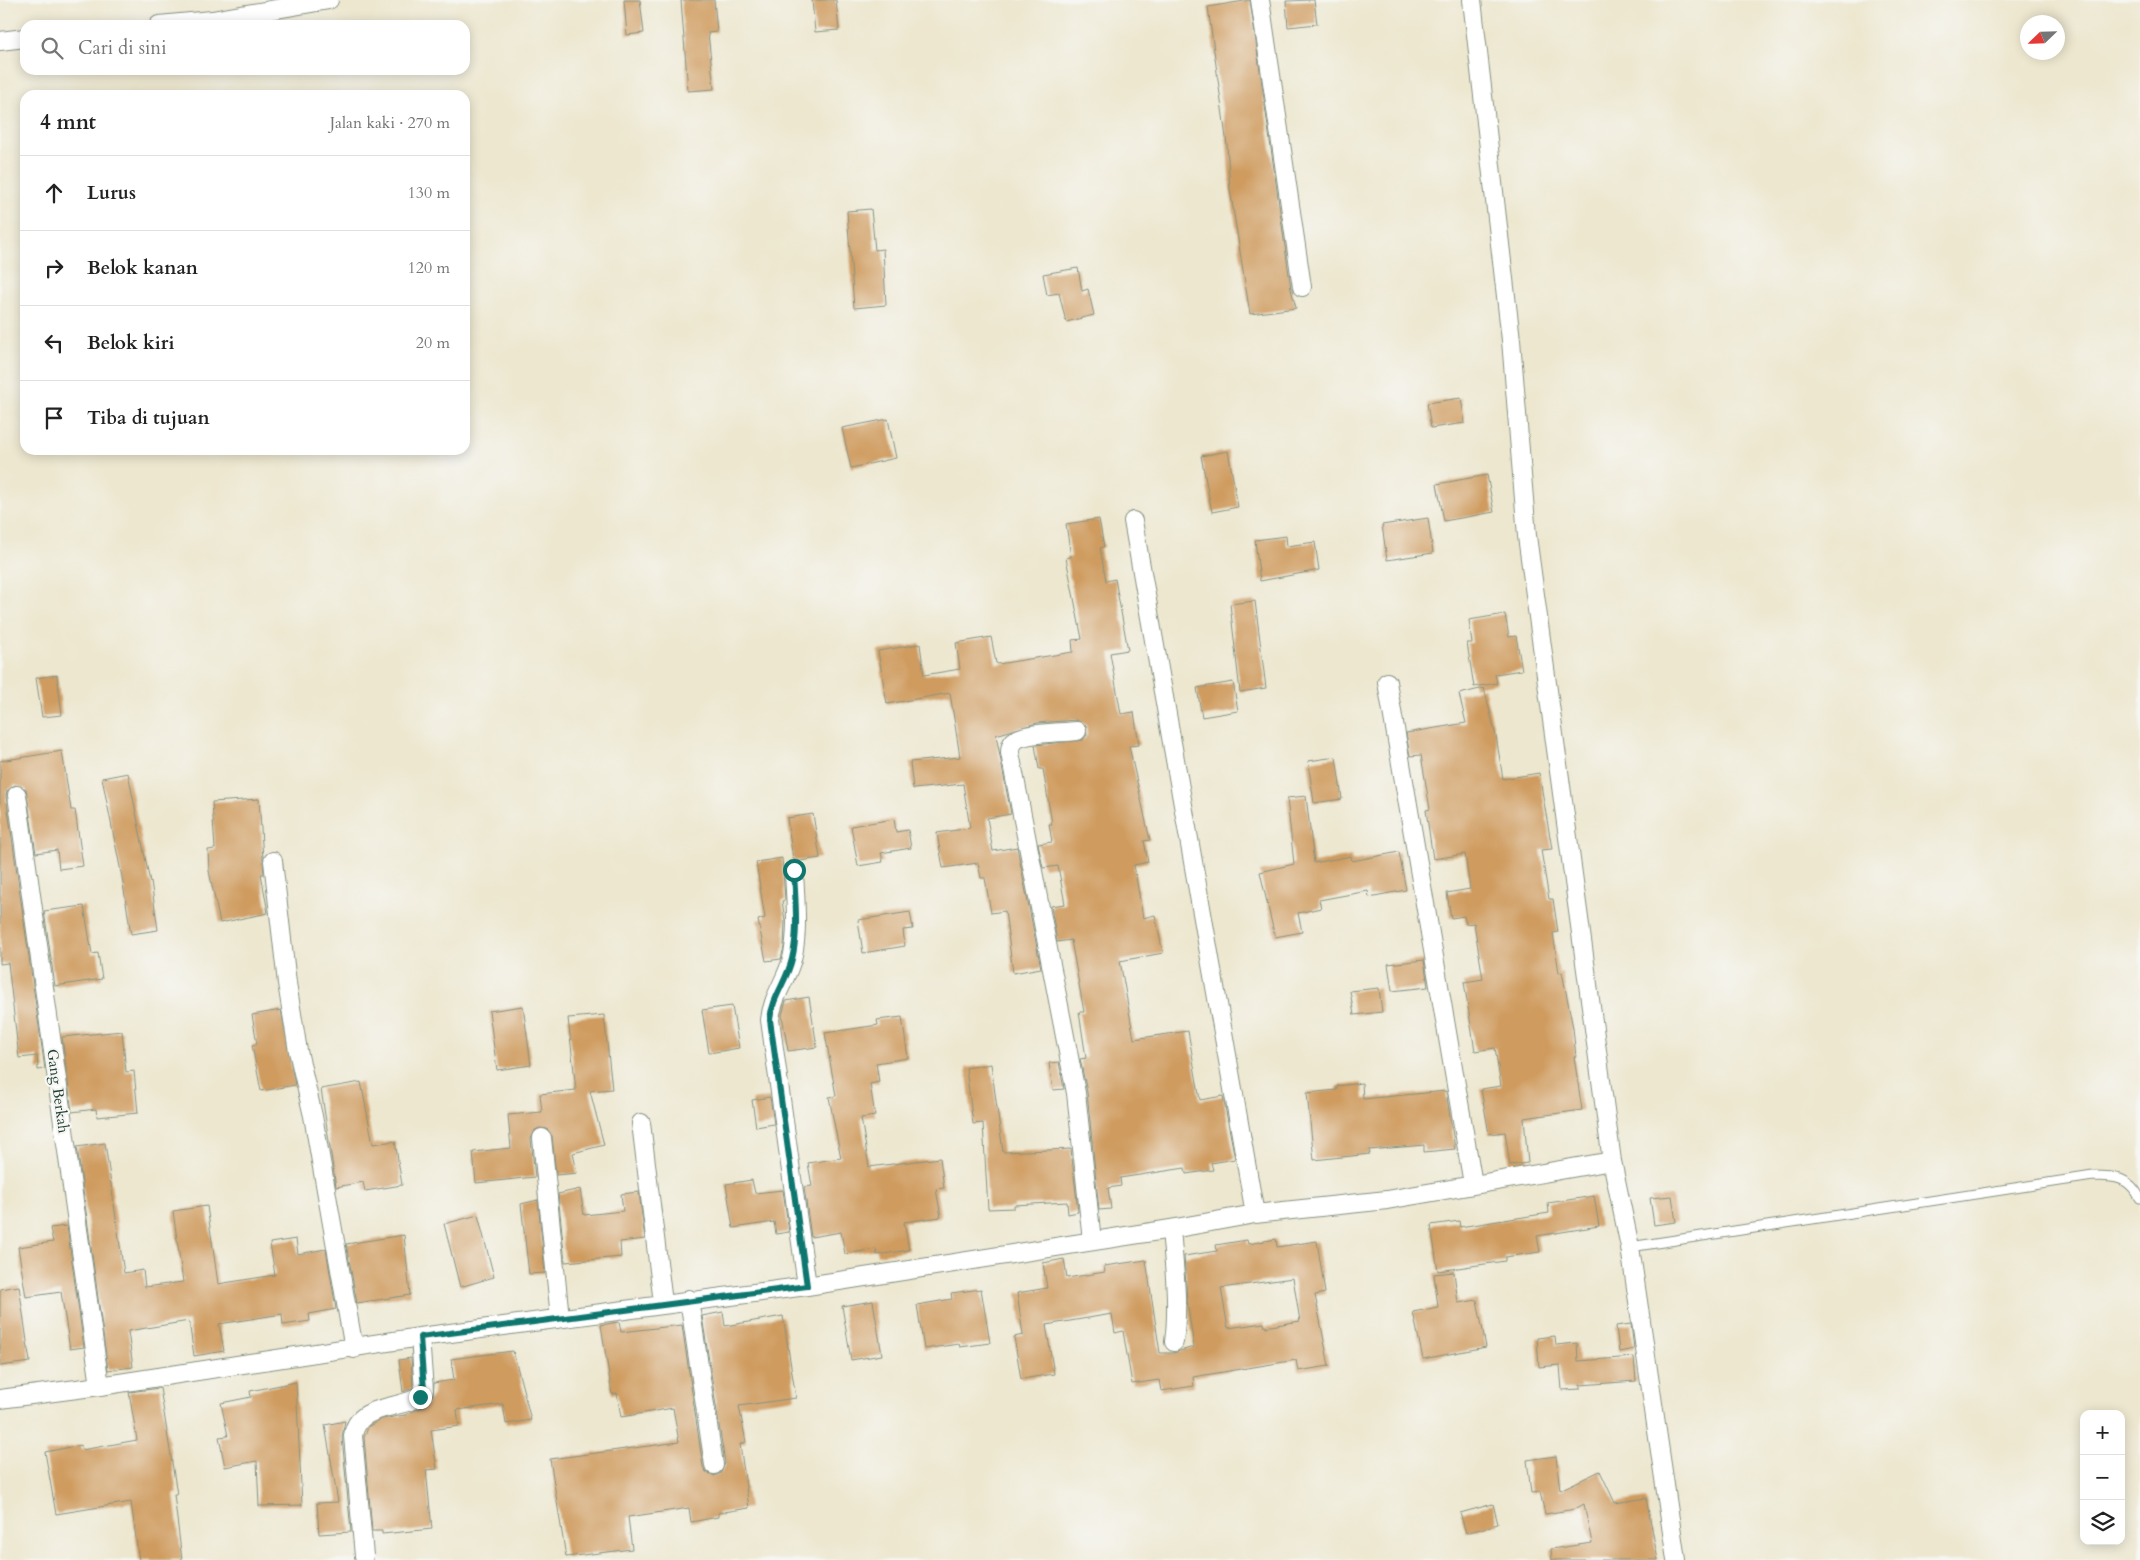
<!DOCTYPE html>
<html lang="id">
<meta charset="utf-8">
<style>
:root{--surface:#fff;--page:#f6f6f6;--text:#222;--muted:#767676;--line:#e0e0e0}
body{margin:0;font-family:Cardo,serif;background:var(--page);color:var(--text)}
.controls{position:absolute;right:15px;bottom:15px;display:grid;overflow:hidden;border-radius:10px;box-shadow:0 2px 12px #0003}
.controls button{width:45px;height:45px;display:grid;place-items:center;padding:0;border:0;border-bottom:1px solid var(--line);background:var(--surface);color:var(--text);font:25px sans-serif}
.compass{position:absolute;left:2020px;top:15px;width:45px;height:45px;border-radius:50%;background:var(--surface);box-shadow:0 2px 12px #0003;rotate:247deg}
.stop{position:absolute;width:15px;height:15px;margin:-11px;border:4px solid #0f766e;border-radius:50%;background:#fff}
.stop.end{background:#0f766e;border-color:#fff;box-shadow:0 1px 5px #0008}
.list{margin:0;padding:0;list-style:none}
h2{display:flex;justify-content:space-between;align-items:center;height:65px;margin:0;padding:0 20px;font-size:21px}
h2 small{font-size:16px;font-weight:400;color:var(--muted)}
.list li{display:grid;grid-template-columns:32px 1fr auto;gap:15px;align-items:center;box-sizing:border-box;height:75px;padding:0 20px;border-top:1px solid var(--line)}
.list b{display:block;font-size:19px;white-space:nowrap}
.list em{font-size:16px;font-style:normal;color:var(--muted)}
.icon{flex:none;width:28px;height:28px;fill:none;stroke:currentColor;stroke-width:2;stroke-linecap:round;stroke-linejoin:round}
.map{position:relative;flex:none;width:2140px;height:1560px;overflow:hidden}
.search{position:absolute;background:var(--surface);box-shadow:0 2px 12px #0003;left:20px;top:20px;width:450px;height:55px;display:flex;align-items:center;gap:12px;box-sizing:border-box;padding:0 18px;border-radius:15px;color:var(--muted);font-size:19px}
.panel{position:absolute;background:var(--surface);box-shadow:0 2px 12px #0003;left:20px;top:90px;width:450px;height:365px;border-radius:15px}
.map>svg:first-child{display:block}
.building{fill:#cf9b5f;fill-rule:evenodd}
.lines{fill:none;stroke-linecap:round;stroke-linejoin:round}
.service-casing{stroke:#869282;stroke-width:11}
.minor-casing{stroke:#869282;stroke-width:20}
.service{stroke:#fff;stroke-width:9}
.minor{stroke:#fff;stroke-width:18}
.route{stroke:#0f766e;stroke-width:6}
.labels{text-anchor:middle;stroke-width:4.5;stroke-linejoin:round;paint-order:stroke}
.street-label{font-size:15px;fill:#1f3d34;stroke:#f6f6f2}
</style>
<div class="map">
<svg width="2140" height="1560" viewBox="0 0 2140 1560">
<rect width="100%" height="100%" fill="#f6f6f2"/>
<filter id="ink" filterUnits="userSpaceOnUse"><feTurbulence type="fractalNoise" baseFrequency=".02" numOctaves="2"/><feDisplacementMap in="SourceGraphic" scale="10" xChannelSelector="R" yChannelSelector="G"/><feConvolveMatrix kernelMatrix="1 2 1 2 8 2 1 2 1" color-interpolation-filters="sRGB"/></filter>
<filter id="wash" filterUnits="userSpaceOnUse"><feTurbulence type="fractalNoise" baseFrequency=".0096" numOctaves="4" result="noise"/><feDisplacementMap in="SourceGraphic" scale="20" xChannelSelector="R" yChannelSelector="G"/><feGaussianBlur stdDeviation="1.12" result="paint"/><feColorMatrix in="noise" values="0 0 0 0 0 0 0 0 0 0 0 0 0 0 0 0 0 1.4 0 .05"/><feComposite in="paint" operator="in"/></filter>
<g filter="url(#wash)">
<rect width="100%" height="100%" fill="#ede7cf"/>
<g id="blocks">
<path class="building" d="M 624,0 L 640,0 L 644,33 L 627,35 Z
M 681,0 L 714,0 L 717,32 L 708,33 L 714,89 L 688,91 Z
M 812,0 L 836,0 L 839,30 L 815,32 Z
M 1250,0 L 1291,289 L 1296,308 L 1250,314 L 1230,189 L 1227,145 L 1208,7 Z
M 1314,0 L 1317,24 L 1288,27 L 1286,1 Z
M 871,209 L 875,250 L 883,249 L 886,305 L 854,308 L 847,211 Z
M 1078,268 L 1082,291 L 1088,289 L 1094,315 L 1066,322 L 1059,293 L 1047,295 L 1043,274 Z
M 1461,398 L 1465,423 L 1431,428 L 1427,403 Z
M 888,419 L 896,458 L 851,468 L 842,428 Z
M 1228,451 L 1238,507 L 1212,512 L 1201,456 Z
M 1487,475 L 1494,512 L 1444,521 L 1437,484 Z
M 1428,518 L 1433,553 L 1387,560 L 1382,525 Z
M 1099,519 L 1104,547 L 1100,548 L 1106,581 L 1115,579 L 1128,650 L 1110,653 L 1121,714 L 1134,712 L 1139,745 L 1129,746 L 1150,840 L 1144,841 L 1148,862 L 1134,865 L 1143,918 L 1155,915 L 1163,953 L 1120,961 L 1134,1039 L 1188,1031 L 1200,1100 L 1223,1096 L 1235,1159 L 1211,1163 L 1213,1170 L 1186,1174 L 1185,1168 L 1120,1178 L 1121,1186 L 1108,1188 L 1111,1209 L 1099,1210 L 1087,1092 L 1080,1059 L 1086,1058 L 1079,1012 L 1084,1012 L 1071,940 L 1057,942 L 1051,906 L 1065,904 L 1058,866 L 1043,868 L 1038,844 L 1052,842 L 1049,824 L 1052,824 L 1043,769 L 1039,769 L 1035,745 L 1083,740 L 1087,735 L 1086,725 L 1076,720 L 1037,723 L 996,735 L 1011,814 L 987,818 L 993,851 L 1017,847 L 1041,968 L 1013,973 L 1005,911 L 991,913 L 985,878 L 981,878 L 978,863 L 943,868 L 937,833 L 970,828 L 963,784 L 913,789 L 910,762 L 960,757 L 950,693 L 887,704 L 878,651 L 920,644 L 924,675 L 960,669 L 956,643 L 991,637 L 996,663 L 998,664 L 1073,652 L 1072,640 L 1082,639 L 1066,558 L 1071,557 L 1066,524 Z
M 1286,536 L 1287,546 L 1315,542 L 1319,570 L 1260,581 L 1255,540 Z
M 1255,601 L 1266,688 L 1240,692 L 1230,604 Z
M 1505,614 L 1509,637 L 1516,636 L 1522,670 L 1495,674 L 1497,683 L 1474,687 L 1467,643 L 1472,643 L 1469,620 Z
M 57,675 L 62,715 L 42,717 L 36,678 Z
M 1233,682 L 1238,711 L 1202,717 L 1197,688 Z
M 1484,688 L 1496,736 L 1503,779 L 1539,773 L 1552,849 L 1541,850 L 1549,899 L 1553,899 L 1558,932 L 1553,933 L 1559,973 L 1562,972 L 1573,1028 L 1576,1057 L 1574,1057 L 1582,1110 L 1524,1118 L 1528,1163 L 1510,1165 L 1505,1132 L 1489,1134 L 1481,1089 L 1501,1086 L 1495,1048 L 1475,1051 L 1464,982 L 1483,979 L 1474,923 L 1466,924 L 1464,916 L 1451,918 L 1447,893 L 1470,889 L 1465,854 L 1433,859 L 1426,810 L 1430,809 L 1421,755 L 1410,756 L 1406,733 L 1466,723 L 1459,694 Z
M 62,751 L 71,810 L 75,810 L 83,866 L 59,869 L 57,850 L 36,853 L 26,789 L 15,785 L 7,791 L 6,796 L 45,1069 L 38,1070 L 37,1056 L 19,1058 L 8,963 L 0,964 L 0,761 Z
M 1336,757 L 1342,799 L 1314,803 L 1308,761 Z
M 128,773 L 150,882 L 151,881 L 158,930 L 131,934 L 122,877 L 102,778 Z
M 1306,796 L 1314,863 L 1351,856 L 1352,861 L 1399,852 L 1406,890 L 1369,897 L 1368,891 L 1319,900 L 1321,908 L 1298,913 L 1302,932 L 1275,937 L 1260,872 L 1294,864 L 1287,798 Z
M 259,799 L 264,874 L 261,874 L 268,913 L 220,923 L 209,871 L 208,850 L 215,849 L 212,802 Z
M 813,814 L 820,858 L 800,861 L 793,859 L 787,818 Z
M 894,819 L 896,832 L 908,830 L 911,848 L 881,853 L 883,862 L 858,866 L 851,826 Z
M 782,858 L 785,900 L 782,901 L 785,920 L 784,947 L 781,959 L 766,961 L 758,920 L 765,918 L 756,862 Z
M 84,906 L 92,954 L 98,953 L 102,979 L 55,986 L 44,911 Z
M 910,912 L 913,929 L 903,930 L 905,946 L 863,953 L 858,920 Z
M 1424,960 L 1428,987 L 1392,991 L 1388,964 Z
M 1379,988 L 1382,1012 L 1354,1015 L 1350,991 Z
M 809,997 L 817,1047 L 788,1051 L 782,1015 L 786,1001 Z
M 523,1006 L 531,1065 L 497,1070 L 489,1011 Z
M 732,1006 L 739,1048 L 709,1053 L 702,1010 Z
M 281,1010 L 295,1085 L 261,1091 L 252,1045 L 257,1044 L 252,1015 Z
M 604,1015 L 612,1089 L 590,1091 L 604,1145 L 573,1153 L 577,1173 L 556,1175 L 552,1136 L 547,1129 L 540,1128 L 535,1130 L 531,1139 L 535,1177 L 476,1183 L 473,1152 L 511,1148 L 508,1115 L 542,1112 L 540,1094 L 576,1090 L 568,1018 Z
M 902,1017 L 908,1058 L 876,1063 L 879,1082 L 870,1084 L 875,1116 L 861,1118 L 869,1167 L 940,1158 L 944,1188 L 936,1189 L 941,1217 L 904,1222 L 909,1250 L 877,1255 L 876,1249 L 845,1254 L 841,1232 L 811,1237 L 804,1187 L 812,1186 L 808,1163 L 841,1158 L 829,1097 L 836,1096 L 825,1033 L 878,1025 L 877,1020 Z
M 122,1031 L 126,1072 L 134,1071 L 138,1113 L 97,1117 L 96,1109 L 72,1112 L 62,1037 Z
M 1059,1062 L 1064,1089 L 1053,1090 L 1049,1063 Z
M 991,1064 L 1003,1152 L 1071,1149 L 1078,1212 L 1068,1214 L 1067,1202 L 1014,1205 L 1014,1208 L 988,1209 L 983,1123 L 973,1124 L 966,1068 Z
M 361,1082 L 373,1144 L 395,1141 L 402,1185 L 365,1191 L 363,1182 L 336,1187 L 321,1089 Z
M 1362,1083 L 1363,1099 L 1446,1091 L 1455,1149 L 1424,1152 L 1424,1145 L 1369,1150 L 1370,1154 L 1314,1160 L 1307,1093 L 1337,1090 L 1337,1086 Z
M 770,1097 L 774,1124 L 756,1127 L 752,1100 Z
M 105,1143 L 124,1273 L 143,1270 L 145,1287 L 183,1282 L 173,1211 L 207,1206 L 218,1284 L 275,1275 L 270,1243 L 296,1239 L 298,1254 L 326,1249 L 336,1309 L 309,1314 L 310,1321 L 283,1325 L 282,1314 L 219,1324 L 224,1351 L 194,1356 L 189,1321 L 128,1331 L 133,1367 L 108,1370 L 77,1147 Z
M 752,1180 L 755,1193 L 783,1190 L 789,1232 L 776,1234 L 774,1222 L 733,1228 L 726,1184 Z
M 580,1189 L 584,1215 L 623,1211 L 621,1194 L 639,1192 L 645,1239 L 620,1242 L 621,1257 L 565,1262 L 558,1194 Z
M 1594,1196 L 1599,1226 L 1537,1236 L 1540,1252 L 1505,1257 L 1505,1261 L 1438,1271 L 1431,1225 L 1459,1221 L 1460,1227 L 1549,1213 L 1548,1203 Z
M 1672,1196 L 1676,1222 L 1654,1225 L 1650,1198 Z
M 538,1200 L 545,1273 L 529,1274 L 521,1204 Z
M 478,1215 L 494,1277 L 460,1287 L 444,1224 Z
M 67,1226 L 84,1347 L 70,1349 L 61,1292 L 26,1297 L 18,1247 L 53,1242 L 50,1228 Z
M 404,1235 L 410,1295 L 357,1303 L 346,1244 Z
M 1276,1239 L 1277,1247 L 1317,1241 L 1325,1293 L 1315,1295 L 1329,1366 L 1298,1371 L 1296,1360 L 1193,1377 L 1194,1386 L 1161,1391 L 1159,1380 L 1132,1384 L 1123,1331 L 1115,1333 L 1112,1314 L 1046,1325 L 1054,1374 L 1021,1379 L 1014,1337 L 1023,1335 L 1017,1293 L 1047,1288 L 1043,1263 L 1064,1259 L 1067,1278 L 1105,1272 L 1104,1266 L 1146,1260 L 1160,1353 L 1173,1353 L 1194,1347 L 1187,1300 L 1184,1256 L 1217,1251 L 1216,1245 L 1247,1240 L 1248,1244 ZM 1293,1278 L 1300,1321 L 1265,1327 L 1264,1323 L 1228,1328 L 1221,1288 Z
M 1454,1272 L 1458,1303 L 1477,1300 L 1486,1347 L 1423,1359 L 1413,1312 L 1438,1307 L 1434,1274 Z
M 19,1286 L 30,1362 L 0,1366 L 0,1289 Z
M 981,1289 L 990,1343 L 960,1347 L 959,1344 L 924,1349 L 917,1305 L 952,1299 L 951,1293 Z
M 873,1301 L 882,1355 L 851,1360 L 842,1306 Z
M 723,1312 L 725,1326 L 783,1316 L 796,1398 L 739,1406 L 746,1442 L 740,1444 L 749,1508 L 718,1513 L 718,1517 L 691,1522 L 689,1508 L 628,1517 L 632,1549 L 566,1557 L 550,1459 L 679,1442 L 673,1408 L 621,1417 L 617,1393 L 612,1394 L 601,1325 L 619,1322 L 621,1332 L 682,1325 L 703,1467 L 706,1472 L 715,1476 L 721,1473 L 725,1463 L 702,1316 Z
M 1631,1324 L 1634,1349 L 1619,1352 L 1616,1326 Z
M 1555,1336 L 1556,1345 L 1577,1343 L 1578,1361 L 1634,1357 L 1636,1381 L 1580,1385 L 1580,1389 L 1562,1390 L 1560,1365 L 1539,1367 L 1537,1338 Z
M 513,1351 L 531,1420 L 506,1424 L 503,1404 L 457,1410 L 459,1426 L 431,1430 L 437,1469 L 426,1470 L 432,1529 L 382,1534 L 382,1531 L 372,1531 L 364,1437 L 369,1426 L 382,1419 L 405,1415 L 425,1406 L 433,1395 L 434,1383 L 454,1380 L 451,1359 Z
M 411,1358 L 413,1388 L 403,1392 L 399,1360 Z
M 296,1382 L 302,1505 L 259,1506 L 257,1461 L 225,1467 L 219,1437 L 228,1436 L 221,1403 L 251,1397 L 250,1391 Z
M 160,1388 L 177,1494 L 174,1494 L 182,1560 L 139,1560 L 131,1502 L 56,1514 L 45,1452 L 81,1445 L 82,1450 L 137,1440 L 129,1392 Z
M 345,1421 L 342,1437 L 351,1532 L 319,1534 L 317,1503 L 338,1502 L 325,1425 Z
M 1556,1456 L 1560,1490 L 1600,1471 L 1615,1503 L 1646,1498 L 1658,1560 L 1552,1560 L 1551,1549 L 1592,1543 L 1584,1504 L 1575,1509 L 1545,1514 L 1540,1492 L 1531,1493 L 1527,1460 Z
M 1493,1504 L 1498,1524 L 1466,1533 L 1460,1513 Z"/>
</g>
</g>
<g filter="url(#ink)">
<use href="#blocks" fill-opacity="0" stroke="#869282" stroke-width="1"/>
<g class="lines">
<defs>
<path id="service" d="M 1630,1247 L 2093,1176 C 2115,1176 2129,1177 2140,1198"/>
<path id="minor" d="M 1260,0 L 1302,287
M 1472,0 L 1511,340 L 1527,536 L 1612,1161 L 1630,1247 L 1676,1560
M 159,25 L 212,20 L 329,0
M 0,41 L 25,38
M 1133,521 L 1255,1214
M 1387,682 L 1473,1184
M 1077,731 C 1061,733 1031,732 1017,739 C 1011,742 1010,747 1010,753 L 1076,1093 L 1092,1241
M 17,795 L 100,1386
M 273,861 L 287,983 L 298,1051 L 313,1116 L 354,1349
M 794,870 C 795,898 799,931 792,959 C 786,981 772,997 770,1020 L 807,1286
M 641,1123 L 663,1303
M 542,1138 L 560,1318
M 1171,1229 C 1174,1267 1179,1304 1174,1342
M 689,1299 L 714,1465
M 0,1399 L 100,1386 L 420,1337 L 807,1286 L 1171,1229 L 1255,1214 L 1387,1200 L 1612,1161
M 364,1556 L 353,1436 C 357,1404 396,1410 420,1397 L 424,1390 L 420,1337"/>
</defs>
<use href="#service" class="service-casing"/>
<use href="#minor" class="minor-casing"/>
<use href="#service" class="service"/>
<use href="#minor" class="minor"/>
</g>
</g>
<g class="lines" filter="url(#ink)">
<path class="route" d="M 420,1397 L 424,1390 L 420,1337 L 807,1286 L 770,1020 C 772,997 787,981 792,959 C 799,931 795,898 794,870"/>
</g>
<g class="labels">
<g class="street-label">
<text transform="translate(58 1091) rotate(82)" y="5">Gang Berkah</text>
</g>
</g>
</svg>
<div class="controls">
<button>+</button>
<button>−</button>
<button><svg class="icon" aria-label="layers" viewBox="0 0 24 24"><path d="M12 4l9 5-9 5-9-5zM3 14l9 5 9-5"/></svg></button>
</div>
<svg class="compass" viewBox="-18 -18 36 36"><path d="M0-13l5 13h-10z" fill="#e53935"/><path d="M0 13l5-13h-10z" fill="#767676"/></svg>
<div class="stop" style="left:794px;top:870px"></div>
<div class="stop end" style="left:420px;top:1397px"></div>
<div class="search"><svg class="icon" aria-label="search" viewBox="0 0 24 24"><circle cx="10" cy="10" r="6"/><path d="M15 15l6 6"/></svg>Cari di sini</div>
<section class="panel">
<h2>4 mnt<small>Jalan kaki · 270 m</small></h2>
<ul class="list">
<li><svg class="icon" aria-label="ahead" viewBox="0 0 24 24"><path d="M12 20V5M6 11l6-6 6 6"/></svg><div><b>Lurus</b></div><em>130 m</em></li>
<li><svg class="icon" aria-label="right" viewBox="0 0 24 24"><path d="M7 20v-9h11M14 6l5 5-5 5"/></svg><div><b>Belok kanan</b></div><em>120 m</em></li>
<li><svg class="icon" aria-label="left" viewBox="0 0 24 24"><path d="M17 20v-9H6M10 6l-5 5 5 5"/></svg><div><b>Belok kiri</b></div><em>20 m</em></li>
<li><svg class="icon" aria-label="arrive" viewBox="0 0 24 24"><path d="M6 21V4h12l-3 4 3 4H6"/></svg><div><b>Tiba di tujuan</b></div></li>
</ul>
</section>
</div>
